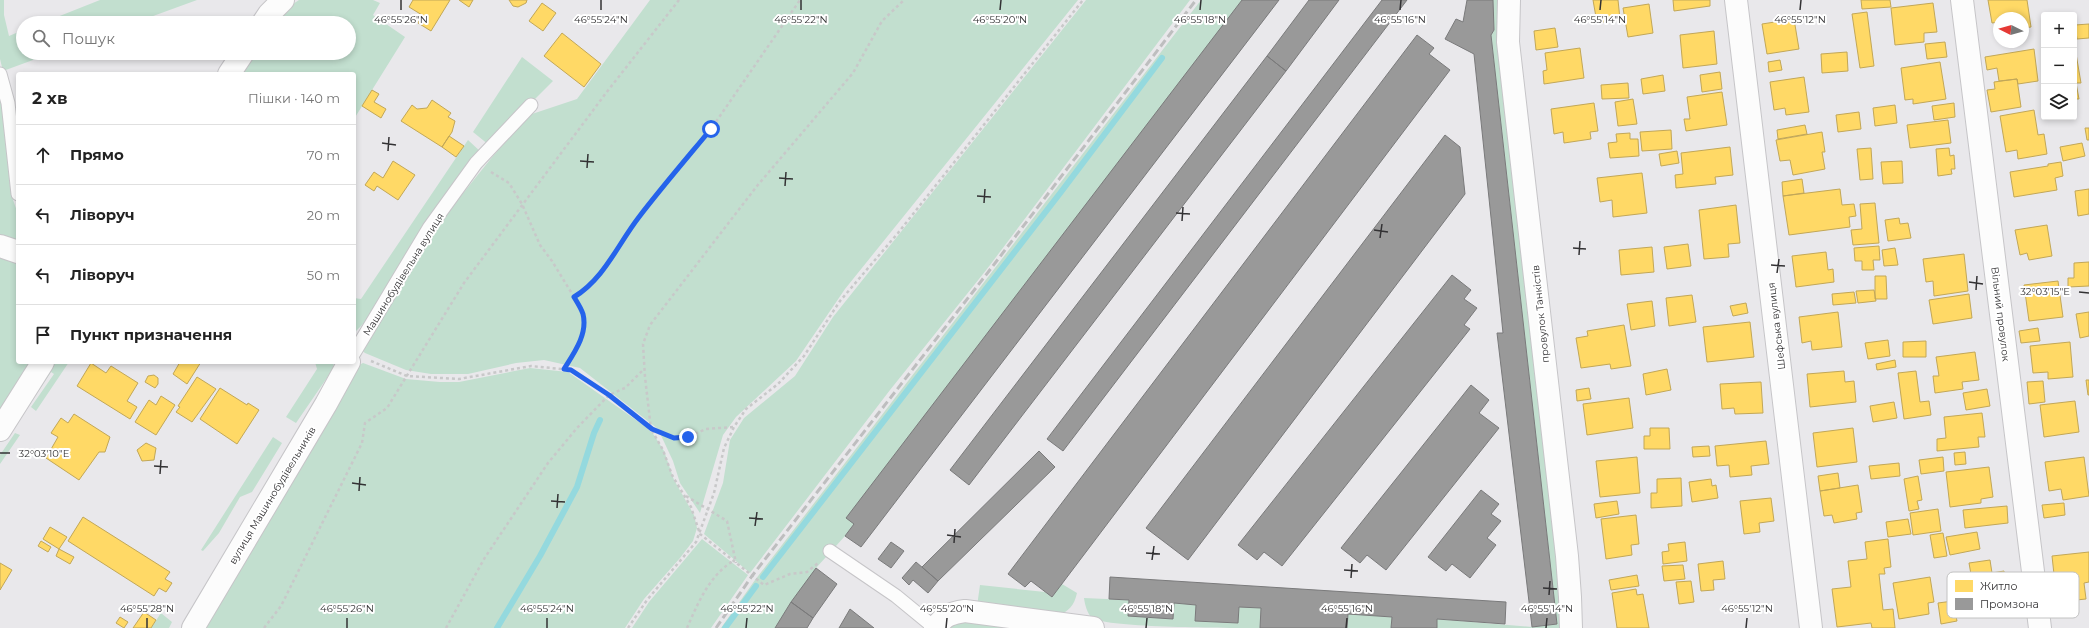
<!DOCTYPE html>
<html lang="uk">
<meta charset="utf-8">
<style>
:root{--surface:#fff;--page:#f2f2f2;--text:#222;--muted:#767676;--line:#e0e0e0}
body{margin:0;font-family:Montserrat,sans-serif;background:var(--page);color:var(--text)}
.controls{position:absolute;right:12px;top:12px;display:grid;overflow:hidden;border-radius:4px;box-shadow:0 2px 6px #0003}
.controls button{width:36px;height:36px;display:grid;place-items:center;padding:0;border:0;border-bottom:1px solid var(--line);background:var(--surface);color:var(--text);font:20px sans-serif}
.compass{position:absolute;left:1993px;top:12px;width:36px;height:36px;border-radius:50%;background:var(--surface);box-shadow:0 2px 6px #0003;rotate:275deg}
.stop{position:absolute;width:12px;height:12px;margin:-9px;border:3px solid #2563eb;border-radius:50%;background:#fff}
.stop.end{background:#2563eb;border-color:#fff;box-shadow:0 1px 4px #0008}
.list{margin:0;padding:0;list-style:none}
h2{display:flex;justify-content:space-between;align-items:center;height:52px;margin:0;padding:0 16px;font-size:17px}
h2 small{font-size:13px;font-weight:400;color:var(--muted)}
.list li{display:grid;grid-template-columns:26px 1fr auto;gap:12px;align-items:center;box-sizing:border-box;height:60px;padding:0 16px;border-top:1px solid var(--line)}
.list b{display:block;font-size:15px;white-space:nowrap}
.list em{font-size:13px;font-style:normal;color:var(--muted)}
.icon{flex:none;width:22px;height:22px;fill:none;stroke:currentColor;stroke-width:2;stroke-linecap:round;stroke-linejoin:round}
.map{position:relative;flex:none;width:2089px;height:628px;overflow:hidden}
.search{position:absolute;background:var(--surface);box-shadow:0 2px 6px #0003;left:16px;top:16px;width:340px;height:44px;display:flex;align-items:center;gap:10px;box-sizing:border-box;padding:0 14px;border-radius:22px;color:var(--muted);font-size:15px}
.panel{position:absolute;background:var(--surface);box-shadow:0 2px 6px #0003;left:16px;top:72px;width:340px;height:292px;border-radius:4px}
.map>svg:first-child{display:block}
.green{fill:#c2dfcf}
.homes{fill:#ffd966;stroke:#c2a757}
.industry{fill:#999;stroke:#7a7a7b}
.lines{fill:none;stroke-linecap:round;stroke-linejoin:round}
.stream{stroke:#94d9de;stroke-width:6}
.lane-casing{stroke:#c6c5c8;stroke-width:15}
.street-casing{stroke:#c6c5c8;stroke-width:24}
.path{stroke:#c8c8c9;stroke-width:2.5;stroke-dasharray:3 3;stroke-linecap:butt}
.lane{stroke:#fcfcfc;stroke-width:13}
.street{stroke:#fcfcfc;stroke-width:22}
.rail{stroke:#bebebf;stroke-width:3;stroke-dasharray:8 4;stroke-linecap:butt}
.route{stroke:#2563eb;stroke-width:5}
.ticks{fill:none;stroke:#333234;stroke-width:1.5}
.labels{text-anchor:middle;stroke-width:4;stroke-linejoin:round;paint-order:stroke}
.street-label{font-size:10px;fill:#333234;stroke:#fff}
.key{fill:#fff;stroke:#c2c2c2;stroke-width:1}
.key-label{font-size:11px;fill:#333234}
.ticks-label{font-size:10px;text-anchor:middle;fill:#333234;stroke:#fff;stroke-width:4;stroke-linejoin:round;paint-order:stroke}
</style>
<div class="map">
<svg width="2089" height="628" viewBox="0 0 2089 628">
<rect width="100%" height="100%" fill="#e9e8eb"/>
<path class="green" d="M 0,0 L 4,0 L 4,15 L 9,36 L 23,30 L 23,53 L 52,53 L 3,71 L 0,59 Z
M 100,0 L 197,0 L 134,23 L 42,23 Z
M 299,0 L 373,0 L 380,3 L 373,15 L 405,37 L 354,119 L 354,74 L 236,74 L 251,53 L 349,53 L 349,23 L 272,23 L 278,14 Z
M 650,0 L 1078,0 L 845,289 L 796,361 L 736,417 L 723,435 L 700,513 L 680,483 L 673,461 L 658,429 L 580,368 L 544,360 L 516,363 L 468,374 L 431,374 L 406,370 L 365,353 L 360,349 L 440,222 L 493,156 L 529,115 L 577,99 Z
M 1086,0 L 1190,0 L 987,269 L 890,390 L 750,573 L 704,534 L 723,483 L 730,440 L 744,418 L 795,376 L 833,317 Z
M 1201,0 L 1242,0 L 845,536 L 816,568 L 775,628 L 721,628 L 755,580 Z
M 1493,0 L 1503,0 L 1567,628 L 1437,628 L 1437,619 L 1532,627 L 1557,624 L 1491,35 L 1494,30 Z
M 522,57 L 553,81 L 489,145 L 473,132 Z
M 0,97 L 7,124 L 12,197 L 18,214 L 18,247 L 0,242 Z
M 468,140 L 482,153 L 428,224 L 365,322 L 354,333 L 354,298 L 361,299 Z
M 0,252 L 18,258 L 18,362 L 37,362 L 0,418 Z
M 49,362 L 69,362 L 36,411 L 31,407 L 54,374 L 51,372 L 18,422 Z
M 315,362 L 334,362 L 333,369 L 296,423 L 286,417 L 317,369 Z
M 363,363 L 406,379 L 440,382 L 459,382 L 530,368 L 568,372 L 646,427 L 654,435 L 664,451 L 674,480 L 694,515 L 697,528 L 693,541 L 680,558 L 644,599 L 625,628 L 203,628 L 359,365 Z
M 15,433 L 20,435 L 0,464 L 0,455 Z
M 273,437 L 282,443 L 252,492 L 240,497 L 219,533 L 203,551 L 201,550 Z
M 702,539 L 748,575 L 711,628 L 632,628 L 649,602 Z
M 1062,584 L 1077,593 C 1074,606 1069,611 1057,616 L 977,606 L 980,585 L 1045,592 L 1052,597 Z
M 1084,598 L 1129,600 L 1128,616 L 1173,619 L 1174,603 L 1196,605 L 1195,621 L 1237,623 L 1239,607 L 1261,608 L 1260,628 C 1232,628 1108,628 1092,618 C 1087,613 1085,605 1084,598 Z
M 161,613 L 172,622 L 169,628 L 151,628 Z
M 1348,614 L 1392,617 L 1391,628 L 1347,628 Z
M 956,619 L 1010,628 L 943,628 Z"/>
<path class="homes" d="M 413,0 L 450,0 L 431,31 L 418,23 L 422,15 L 409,7 Z
M 459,0 L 473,0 L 469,7 Z
M 509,0 L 527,0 L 526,3 L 518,7 L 513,6 Z
M 1593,0 L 1618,0 L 1620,19 L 1597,23 Z
M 1673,0 L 1710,0 L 1710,6 L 1674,11 Z
M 1861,0 L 1890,0 L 1891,7 L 1862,9 Z
M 1988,0 L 2027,0 L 2031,27 L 2023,28 L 2023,18 L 1999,18 L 1999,22 L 1992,23 Z
M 542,3 L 556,13 L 543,31 L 529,21 Z
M 1933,3 L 1937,32 L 1924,33 L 1924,42 L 1895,45 L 1891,8 Z
M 1649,4 L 1653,33 L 1628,37 L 1623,8 Z
M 1867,12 L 1874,66 L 1860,68 L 1852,14 Z
M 1794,19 L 1799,49 L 1767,54 L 1762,24 Z
M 2089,24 L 2089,38 L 2077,39 L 2075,25 Z
M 1555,28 L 1558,47 L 1536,50 L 1534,31 Z
M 1714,31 L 1717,64 L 1683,68 L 1680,35 Z
M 562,33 L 601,64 L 584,87 L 544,56 Z
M 1945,42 L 1947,57 L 1927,59 L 1925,44 Z
M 2074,42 L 2081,83 L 2076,83 L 2079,99 L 2074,99 Z
M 1580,48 L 1584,78 L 1544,84 L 1543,71 L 1547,70 L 1545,53 Z
M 2034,49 L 2038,81 L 2018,84 L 2017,79 L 1999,81 L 1997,68 L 1987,70 L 1985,57 Z
M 1847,52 L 1848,71 L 1822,73 L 1821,54 Z
M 1780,60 L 1782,70 L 1769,72 L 1768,62 Z
M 1940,62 L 1946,99 L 1913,104 L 1913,99 L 1905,100 L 1901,68 Z
M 1720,72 L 1722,89 L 1702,92 L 1700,75 Z
M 1663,75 L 1665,91 L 1643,94 L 1641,79 Z
M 1804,77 L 1809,112 L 1786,115 L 1785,108 L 1774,110 L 1770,82 Z
M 2017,79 L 2021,107 L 1991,112 L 1987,90 L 1995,89 L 1994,82 Z
M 1628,83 L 1629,98 L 1602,99 L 1601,85 Z
M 372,90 L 379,94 L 374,102 L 386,109 L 381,118 L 362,106 Z
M 1722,92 L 1727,125 L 1686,131 L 1684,119 L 1690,119 L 1687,97 Z
M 1633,99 L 1637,124 L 1618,126 L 1615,102 Z
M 432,100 L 451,113 L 448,117 L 455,121 L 452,132 L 442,147 L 401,121 L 412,105 L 417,109 L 427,108 Z
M 1594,103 L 1598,131 L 1590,132 L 1591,139 L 1564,143 L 1563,132 L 1554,134 L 1551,109 Z
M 1954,103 L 1955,117 L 1934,120 L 1932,106 Z
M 1895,105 L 1897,123 L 1875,126 L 1873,108 Z
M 2034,110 L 2038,135 L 2044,134 L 2047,154 L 2018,159 L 2017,150 L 2006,152 L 2000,116 Z
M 1859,112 L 1861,129 L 1838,132 L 1836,115 Z
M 1948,120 L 1951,143 L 1910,148 L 1907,125 Z
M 1805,125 L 1807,134 L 1778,139 L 1777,130 Z
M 2085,128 L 2089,128 L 2089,140 L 2087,140 Z
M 1671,130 L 1672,149 L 1642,151 L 1640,132 Z
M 1822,132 L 1825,152 L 1822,152 L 1825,169 L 1793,175 L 1790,160 L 1780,161 L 1776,140 Z
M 1630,133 L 1630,139 L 1638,139 L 1639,156 L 1610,158 L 1608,143 L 1617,142 L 1616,134 Z
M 449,136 L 464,146 L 456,157 L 442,147 Z
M 2082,143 L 2085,156 L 2063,161 L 2060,147 Z
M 1730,147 L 1733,175 L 1715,177 L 1716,184 L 1676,188 L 1675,175 L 1683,174 L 1681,153 Z
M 1871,148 L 1873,179 L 1860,180 L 1857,149 Z
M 1949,148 L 1950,156 L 1954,155 L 1955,169 L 1951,169 L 1952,174 L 1938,176 L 1936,149 Z
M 1677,151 L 1679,163 L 1661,166 L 1659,154 Z
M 393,161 L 415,175 L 398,200 L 377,186 L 374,191 L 365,185 L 374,172 L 383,178 Z
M 1902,161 L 1903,183 L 1883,184 L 1881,162 Z
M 2061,162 L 2063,176 L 2055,178 L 2057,190 L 2014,197 L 2010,172 L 2048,166 L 2048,164 Z
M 1642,173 L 1647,213 L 1613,217 L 1612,200 L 1600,202 L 1597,178 Z
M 1802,179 L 1804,193 L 1783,196 L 1782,182 Z
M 1840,189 L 1842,205 L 1854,204 L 1856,216 L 1849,217 L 1850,227 L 1789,235 L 1783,196 Z
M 2089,189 L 2089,214 L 2078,216 L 2075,191 Z
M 1875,203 L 1879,243 L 1853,245 L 1851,230 L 1862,229 L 1860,204 Z
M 1736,205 L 1740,243 L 1728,244 L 1729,257 L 1704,259 L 1699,210 Z
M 1899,218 L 1900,224 L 1908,223 L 1911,238 L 1888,241 L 1885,220 Z
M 2047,225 L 2052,256 L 2029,260 L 2027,253 L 2020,255 L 2015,230 Z
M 1688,244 L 1691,266 L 1667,269 L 1664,247 Z
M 1879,246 L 1880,260 L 1873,260 L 1874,270 L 1862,270 L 1862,261 L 1855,261 L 1854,248 Z
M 1652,247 L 1654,272 L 1621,275 L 1619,250 Z
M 1895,248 L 1898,265 L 1884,266 L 1882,250 Z
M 1826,252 L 1828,270 L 1833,269 L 1834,282 L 1796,287 L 1792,256 Z
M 1964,254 L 1968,291 L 1934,296 L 1933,281 L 1926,282 L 1923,259 Z
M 2089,262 L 2089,286 L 2068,287 L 2068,278 L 2074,278 L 2074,263 Z
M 1875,276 L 1886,276 L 1887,299 L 1875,299 Z
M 2058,281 L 2063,317 L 2029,321 L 2024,285 Z
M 1874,290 L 1876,301 L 1858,303 L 1856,291 Z
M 1854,292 L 1856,303 L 1833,305 L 1832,294 Z
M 1969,294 L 1972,318 L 1933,324 L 1929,300 Z
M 1692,295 L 1696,322 L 1669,326 L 1666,298 Z
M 1652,301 L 1655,326 L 1631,330 L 1627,304 Z
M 1746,303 L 1748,313 L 1733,316 L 1730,306 Z
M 1838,312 L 1842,347 L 1812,350 L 1811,341 L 1802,343 L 1799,317 Z
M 2089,312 L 2089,336 L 2080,338 L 2076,314 Z
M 1750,322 L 1754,357 L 1707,362 L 1703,327 Z
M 1624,325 L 1631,366 L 1611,369 L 1610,364 L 1581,368 L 1576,338 L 1588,336 L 1587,331 Z
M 2038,328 L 2040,341 L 2021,343 L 2019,331 Z
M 1888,340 L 1890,356 L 1868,359 L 1865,343 Z
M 1926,341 L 1926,357 L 1903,357 L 1903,342 Z
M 2070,342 L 2073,377 L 2048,379 L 2048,372 L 2033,373 L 2030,346 Z
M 1975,352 L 1979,380 L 1962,382 L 1963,389 L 1935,393 L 1933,376 L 1939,376 L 1936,357 Z
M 1895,360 L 1896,367 L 1877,370 L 1876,364 Z
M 180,362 L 201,362 L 187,384 L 173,374 Z
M 91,363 L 106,373 L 111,366 L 138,383 L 127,401 L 137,407 L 130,419 L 77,386 Z
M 1667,369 L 1671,390 L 1646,395 L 1643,374 Z
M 1844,371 L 1845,382 L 1854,381 L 1856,402 L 1810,407 L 1807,374 Z
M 1916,371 L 1920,402 L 1929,401 L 1931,415 L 1904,419 L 1898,373 Z
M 154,375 L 158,378 L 158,384 L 155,388 L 145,382 L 148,376 Z
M 197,377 L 216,389 L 192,422 L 176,412 L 180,407 L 178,406 Z
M 2086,380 L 2089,380 L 2089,395 L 2088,395 Z
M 2043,381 L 2045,402 L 2029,404 L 2027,382 Z
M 1761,382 L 1763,413 L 1735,414 L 1734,408 L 1722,409 L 1720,384 Z
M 220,388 L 247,405 L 248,403 L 259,410 L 237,444 L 200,419 Z
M 1589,388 L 1591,399 L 1577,401 L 1576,390 Z
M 1987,389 L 1990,406 L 1966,410 L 1963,393 Z
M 161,396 L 175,405 L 156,435 L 135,422 L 149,400 L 156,405 Z
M 1629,398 L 1633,428 L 1587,435 L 1583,404 Z
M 2075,401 L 2079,432 L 2044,437 L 2040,405 Z
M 1894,402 L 1897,418 L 1873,422 L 1870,406 Z
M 1982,413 L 1985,437 L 1978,437 L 1979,447 L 1937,451 L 1937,439 L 1946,438 L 1944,417 Z
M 74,414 L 110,437 L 105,452 L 99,452 L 79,480 L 46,458 L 58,437 L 51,433 L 61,418 L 68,423 Z
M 1650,428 L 1669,428 L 1670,449 L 1644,449 L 1644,436 L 1650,436 Z
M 1853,428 L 1857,462 L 1817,467 L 1813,433 Z
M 1766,441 L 1769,464 L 1751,466 L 1752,475 L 1730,477 L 1729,465 L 1717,466 L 1715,446 Z
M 146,443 L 156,448 L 154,460 L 142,461 L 137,450 Z
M 1709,446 L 1710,456 L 1693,457 L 1692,447 Z
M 1965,452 L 1966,464 L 1955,465 L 1954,453 Z
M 1637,457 L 1640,493 L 1600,497 L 1596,461 Z
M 1943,457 L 1944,471 L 1921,474 L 1919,460 Z
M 2084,457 L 2089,496 L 2063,500 L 2061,489 L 2049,491 L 2045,462 Z
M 1899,463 L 1900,476 L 1871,479 L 1869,466 Z
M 1989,467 L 1993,497 L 1981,499 L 1981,503 L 1950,507 L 1946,472 Z
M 1838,473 L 1840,488 L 1820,491 L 1818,476 Z
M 1918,476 L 1922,500 L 1917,501 L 1919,509 L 1909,511 L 1904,479 Z
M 1681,478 L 1682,506 L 1651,508 L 1651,493 L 1657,493 L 1657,479 Z
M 1711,479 L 1712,486 L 1716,485 L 1718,498 L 1692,502 L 1689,482 Z
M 1858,485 L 1862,512 L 1856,513 L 1857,519 L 1834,523 L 1832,515 L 1824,516 L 1820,491 Z
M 1771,498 L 1774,521 L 1759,523 L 1760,532 L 1744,534 L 1740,501 Z
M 1617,501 L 1619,514 L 1596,518 L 1594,504 Z
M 2064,503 L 2065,515 L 2044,518 L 2042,505 Z
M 2007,506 L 2008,523 L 1965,528 L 1963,510 Z
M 1938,509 L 1941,531 L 1913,535 L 1910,513 Z
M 1636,515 L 1639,544 L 1631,545 L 1632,555 L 1606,559 L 1601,519 Z
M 83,517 L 170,572 L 165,579 L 172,583 L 166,592 L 159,588 L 154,596 L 68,541 Z
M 1908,519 L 1911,534 L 1888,537 L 1886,522 Z
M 50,527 L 67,537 L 59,549 L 43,539 Z
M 1977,532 L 1980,549 L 1950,555 L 1946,537 Z
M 1943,533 L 1947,556 L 1934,558 L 1930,535 Z
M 1888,539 L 1891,567 L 1884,568 L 1885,574 L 1879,574 L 1883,610 L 1893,609 L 1895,628 L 1872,628 L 1871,623 L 1837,627 L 1832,589 L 1851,587 L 1848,561 L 1867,559 L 1865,542 Z
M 41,541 L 51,547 L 48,552 L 38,546 Z
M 1685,542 L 1687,561 L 1663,564 L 1662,552 L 1669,551 L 1668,544 Z
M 59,549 L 74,557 L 70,564 L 56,556 Z
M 2089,552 L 2089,582 L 2084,583 L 2086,599 L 2057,602 L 2052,556 Z
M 1990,560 L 1992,573 L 2004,571 L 2009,606 L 1987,609 L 1986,602 L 1976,603 L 1969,563 Z
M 1723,561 L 1725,579 L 1713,580 L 1714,590 L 1701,591 L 1698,564 Z
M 0,563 L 12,570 L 0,590 Z
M 1683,565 L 1685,579 L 1664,581 L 1662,566 Z
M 1637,575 L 1639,586 L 1611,590 L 1609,580 Z
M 1930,577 L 1934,602 L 1928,603 L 1929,614 L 1899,619 L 1893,583 Z
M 1691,581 L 1694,602 L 1679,604 L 1676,582 Z
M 1636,589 L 1637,595 L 1643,594 L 1649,628 L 1617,628 L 1612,593 Z
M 1953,601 L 1957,621 L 1941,624 L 1938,603 Z
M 144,612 L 156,620 L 151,628 L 133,628 Z
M 120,617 L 128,622 L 124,628 L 116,623 Z"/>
<path class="industry" d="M 1242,0 L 1279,0 L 861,547 L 845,536 L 854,524 L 846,518 Z
M 1309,0 L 1339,0 L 1286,71 L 1267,56 Z
M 1382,0 L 1407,0 L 1063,451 L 1047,439 Z
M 1467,0 L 1493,0 L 1494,30 L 1491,35 L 1557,624 L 1532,627 L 1497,333 L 1503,333 L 1474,54 L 1445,39 L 1456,19 L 1463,22 Z
M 1417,35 L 1434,48 L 1429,54 L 1450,70 L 1052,597 L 1031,581 L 1025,587 L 1008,574 Z
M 1267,56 L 1286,71 L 969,485 L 950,470 Z
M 1445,135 L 1460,147 L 1465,194 L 1188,560 L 1146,528 Z
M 1452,275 L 1471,290 L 1464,299 L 1477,308 L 1464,325 L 1470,329 L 1282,566 L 1264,552 L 1257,560 L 1238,545 Z
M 1471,385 L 1489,400 L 1479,413 L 1499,428 L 1386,570 L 1367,555 L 1360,563 L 1341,548 Z
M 1039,451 L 1055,467 L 938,581 L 922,567 Z
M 1481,490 L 1499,504 L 1491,514 L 1501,521 L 1487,538 L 1496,545 L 1470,578 L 1452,564 L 1446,571 L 1428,557 Z
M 891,542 L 904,551 L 891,568 L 878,559 Z
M 916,562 L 938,581 L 928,593 L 913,580 L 909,585 L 902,578 Z
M 816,568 L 837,584 L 813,618 L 791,602 Z
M 1110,577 L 1506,602 L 1505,624 L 1437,619 L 1437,628 L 1391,628 L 1392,617 L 1348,614 L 1347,628 L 1260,628 L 1261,608 L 1239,607 L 1238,623 L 1195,621 L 1196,605 L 1174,603 L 1173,619 L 1128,616 L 1129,600 L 1109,599 Z
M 791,602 L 813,618 L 807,628 L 775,628 Z
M 850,609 L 869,624 L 874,628 L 839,628 Z"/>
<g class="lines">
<path class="stream" d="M 763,577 L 1061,192 L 1162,58
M 497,628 L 540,556 L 577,487 L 594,433 L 600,420
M 725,628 L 756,586"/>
<defs>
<path id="lane" d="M 0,74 L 8,103 L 18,194
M 354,353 L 429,228 L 476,163 L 531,105
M 830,551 L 896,596 L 935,628"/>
<path id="street" d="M 1509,0 L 1508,42 L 1567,556 L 1570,597 L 1571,628
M 1736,0 L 1811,628
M 1962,0 L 2040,628
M 263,23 L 269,14 L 283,0
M 229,74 L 243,53
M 0,246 L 18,252
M 0,430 L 43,362
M 193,628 L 326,404 L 349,362
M 935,628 C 944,616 950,613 965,611 L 1093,628"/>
</defs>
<use href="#lane" class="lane-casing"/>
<use href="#street" class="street-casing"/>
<path class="path" d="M 491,172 L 509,183 L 522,204 L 540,245 L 552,261 L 574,297
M 371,361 L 407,376 L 459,379 L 531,366 L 571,370 L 609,395 L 651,429 L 663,450 L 672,475 L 691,507 L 700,534 L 764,585 L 790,574 L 807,572 L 818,563
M 564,369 C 574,353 588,334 583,314 C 581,308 577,302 574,297 L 586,290 L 604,269 L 638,218 L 711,129 L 800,0
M 733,427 L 706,429 L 688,437 L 674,438 L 651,429 L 645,377 L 643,344 L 650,325 L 757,186 L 853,73 L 882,21 L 904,0
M 686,496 L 727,521 L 736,563
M 264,628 L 281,606 L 362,443 L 365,423 L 387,408 L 464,283 L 606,93 L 679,0
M 446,628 L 484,559 L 548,463 L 577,428 L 609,395 L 625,388 L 644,369
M 628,628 L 647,600 L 696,542 L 714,493 L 724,448 L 734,427 L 746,409 L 778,384 L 804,356 L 840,301 L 898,233 L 1083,0
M 687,628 C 698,603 709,576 733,561"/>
<use href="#lane" class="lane"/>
<use href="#street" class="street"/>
<path class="rail" d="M 716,628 L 752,576 L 989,271 L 1196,0"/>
</g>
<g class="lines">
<path class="route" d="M 688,437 L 674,438 L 652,429 L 609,395 L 571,370 L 564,369 C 574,353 588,334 583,314 C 581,308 577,302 574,297 C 604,279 618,244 639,217 C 662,187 687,158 711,129"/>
</g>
<path class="ticks" d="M 401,10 L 401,0M 601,10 L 601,0M 801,10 L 801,0M 1000,10 L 1001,0M 1200,10 L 1201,0M 1400,10 L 1401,0M 1600,10 L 1601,0M 1800,10 L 1801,0M 382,143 L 396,145M 388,151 L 389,137M 580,161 L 594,162M 587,168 L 588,154M 779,178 L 793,179M 785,186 L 786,172M 977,196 L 991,197M 984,203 L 985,189M 1176,213 L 1190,214M 1182,221 L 1183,207M 1374,230 L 1388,232M 1380,238 L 1382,224M 1573,248 L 1586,249M 1579,255 L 1580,241M 1771,265 L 1785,266M 1777,273 L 1779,259M 1969,282 L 1983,284M 1976,290 L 1977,276M 2079,292 L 2089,293M 0,453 L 10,453M 154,466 L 168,467M 160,474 L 161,460M 352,483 L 366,485M 359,491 L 360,477M 551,501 L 565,502M 557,508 L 558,494M 749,518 L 763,519M 755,526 L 757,512M 947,535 L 961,537M 954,543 L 955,529M 1146,553 L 1160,554M 1152,560 L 1154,546M 1344,570 L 1358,571M 1351,578 L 1352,564M 1543,588 L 1557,589M 1549,595 L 1550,581M 147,628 L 147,618M 347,628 L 347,618M 547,628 L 547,618M 746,628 L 747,618M 946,628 L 947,618M 1146,628 L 1147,618M 1346,628 L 1347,618M 1546,628 L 1547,618M 1746,628 L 1747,618"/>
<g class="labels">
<g class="street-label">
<text transform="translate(403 274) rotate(-58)" y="4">Машинобудівельна вулиця</text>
<text transform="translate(1540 314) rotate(-96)" y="4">провулок Танкістів</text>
<text transform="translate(2001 314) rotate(83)" y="4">Вільний провулок</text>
<text transform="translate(1776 326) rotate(-97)" y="4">Шефська вулиця</text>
<text transform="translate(272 495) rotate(-59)" y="4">вулиця Машинобудівельників</text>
</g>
</g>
<rect x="1947" y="572" width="132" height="46" rx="6" class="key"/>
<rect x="1955" y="580" width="18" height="12" fill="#ffd966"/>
<rect x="1955" y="598" width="18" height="12" fill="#999"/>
<g class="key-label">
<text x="1980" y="590">Житло</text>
<text x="1980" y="608">Промзона</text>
</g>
<g class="ticks-label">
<text x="401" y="23">46°55'26"N</text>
<text x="601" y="23">46°55'24"N</text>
<text x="801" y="23">46°55'22"N</text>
<text x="1000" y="23">46°55'20"N</text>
<text x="1200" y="23">46°55'18"N</text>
<text x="1400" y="23">46°55'16"N</text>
<text x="1600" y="23">46°55'14"N</text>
<text x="1800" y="23">46°55'12"N</text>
<text x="2045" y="295">32°03'15"E</text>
<text x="44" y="457">32°03'10"E</text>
<text x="147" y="612">46°55'28"N</text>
<text x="347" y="612">46°55'26"N</text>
<text x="547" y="612">46°55'24"N</text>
<text x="747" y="612">46°55'22"N</text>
<text x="947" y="612">46°55'20"N</text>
<text x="1147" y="612">46°55'18"N</text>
<text x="1347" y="612">46°55'16"N</text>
<text x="1547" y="612">46°55'14"N</text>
<text x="1747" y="612">46°55'12"N</text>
</g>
</svg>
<div class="controls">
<button>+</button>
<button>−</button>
<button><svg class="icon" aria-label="layers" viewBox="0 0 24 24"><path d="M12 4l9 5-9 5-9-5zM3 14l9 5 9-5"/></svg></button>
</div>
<svg class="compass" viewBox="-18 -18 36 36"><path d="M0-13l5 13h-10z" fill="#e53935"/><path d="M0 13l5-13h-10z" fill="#767676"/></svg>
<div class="stop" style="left:711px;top:129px"></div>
<div class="stop end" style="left:688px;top:437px"></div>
<div class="search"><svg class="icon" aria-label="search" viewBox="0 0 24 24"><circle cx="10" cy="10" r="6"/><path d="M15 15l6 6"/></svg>Пошук</div>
<section class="panel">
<h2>2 хв<small>Пішки · 140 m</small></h2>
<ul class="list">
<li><svg class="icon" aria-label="ahead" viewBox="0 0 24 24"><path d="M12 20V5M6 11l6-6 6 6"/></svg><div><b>Прямо</b></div><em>70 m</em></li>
<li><svg class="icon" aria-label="left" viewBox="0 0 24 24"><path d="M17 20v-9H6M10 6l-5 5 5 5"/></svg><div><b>Ліворуч</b></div><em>20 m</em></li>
<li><svg class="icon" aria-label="left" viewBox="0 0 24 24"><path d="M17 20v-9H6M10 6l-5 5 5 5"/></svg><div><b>Ліворуч</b></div><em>50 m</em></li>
<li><svg class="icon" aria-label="arrive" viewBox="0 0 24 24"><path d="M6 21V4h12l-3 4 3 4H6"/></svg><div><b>Пункт призначення</b></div></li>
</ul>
</section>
</div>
